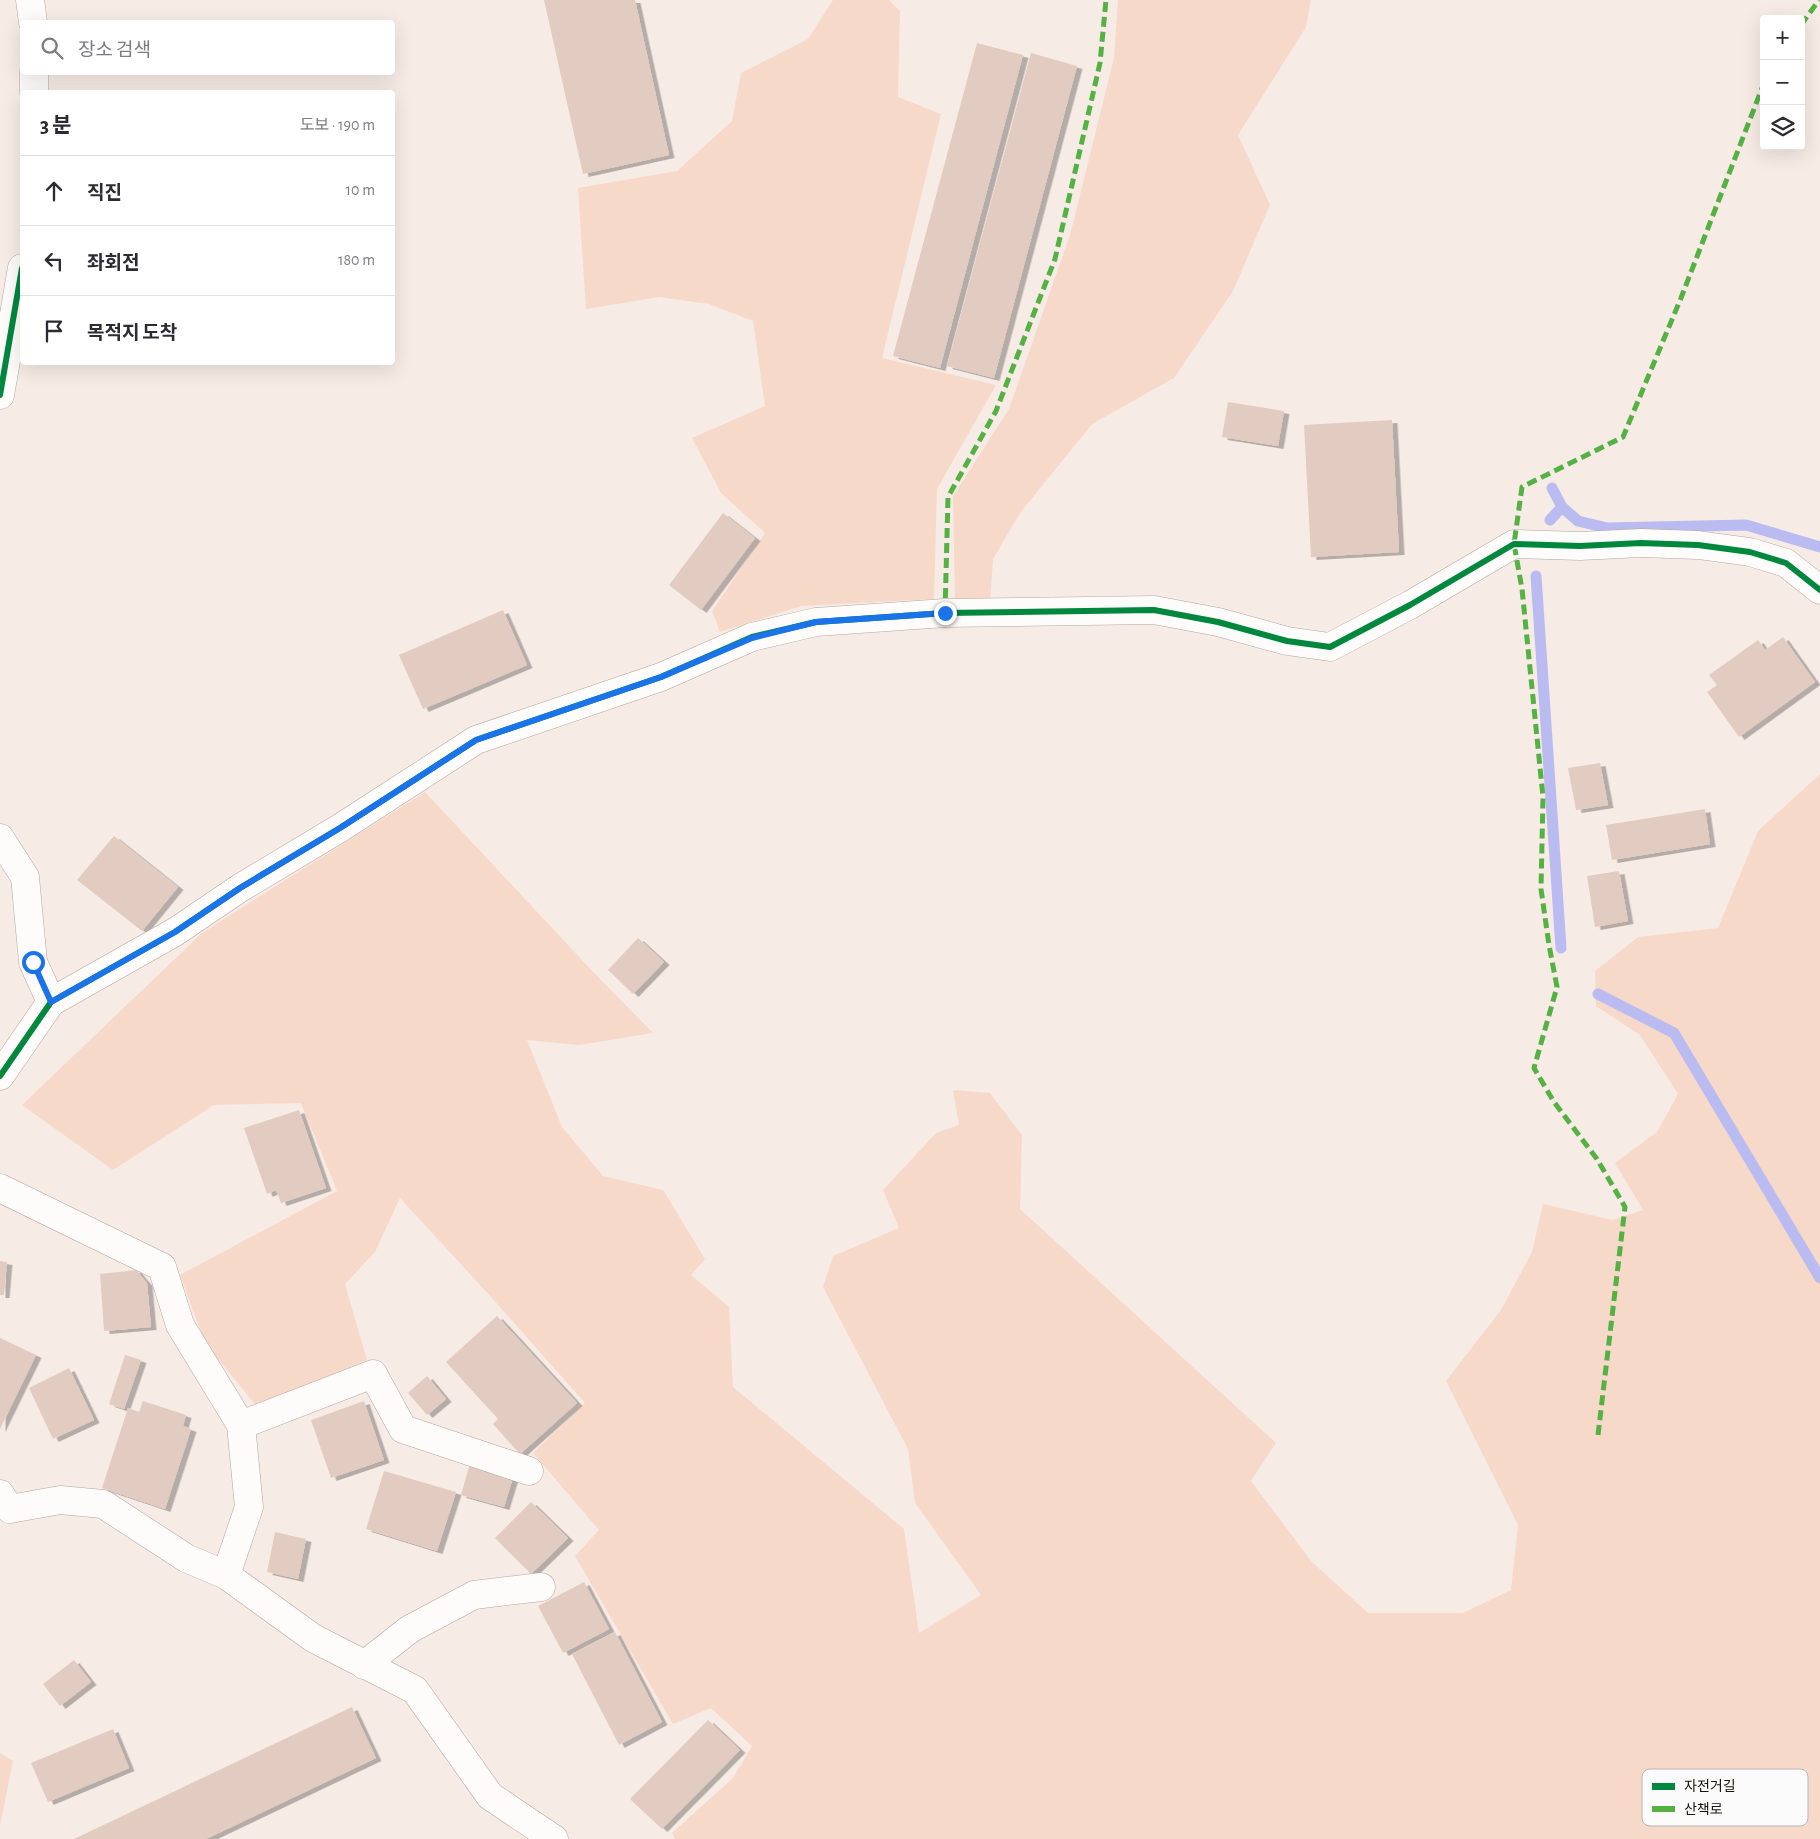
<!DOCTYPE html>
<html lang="ko">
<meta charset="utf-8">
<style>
:root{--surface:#fff;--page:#f7f7f7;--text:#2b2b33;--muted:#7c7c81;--line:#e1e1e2}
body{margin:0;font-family:"Alegreya Sans","Noto Sans KR",sans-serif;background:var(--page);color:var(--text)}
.controls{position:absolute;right:15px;top:15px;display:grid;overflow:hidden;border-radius:5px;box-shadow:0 5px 20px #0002}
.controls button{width:45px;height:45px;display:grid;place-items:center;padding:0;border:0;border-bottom:1px solid var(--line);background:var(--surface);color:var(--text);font:25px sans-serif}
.stop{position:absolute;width:15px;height:15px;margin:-11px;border:4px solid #1a73e8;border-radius:50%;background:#fff}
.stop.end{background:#1a73e8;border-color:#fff;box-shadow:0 1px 5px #0008}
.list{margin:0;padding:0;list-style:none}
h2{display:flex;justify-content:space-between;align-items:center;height:65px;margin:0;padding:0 20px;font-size:21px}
h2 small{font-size:16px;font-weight:400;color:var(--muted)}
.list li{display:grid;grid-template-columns:32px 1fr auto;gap:15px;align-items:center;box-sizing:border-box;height:70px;padding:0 20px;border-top:1px solid var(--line)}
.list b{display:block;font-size:19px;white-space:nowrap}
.list em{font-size:16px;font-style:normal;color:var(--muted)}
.icon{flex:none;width:28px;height:28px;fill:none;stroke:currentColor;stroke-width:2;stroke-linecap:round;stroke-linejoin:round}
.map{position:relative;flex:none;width:1820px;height:1839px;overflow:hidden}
.search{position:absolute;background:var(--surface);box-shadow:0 5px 20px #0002;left:20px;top:20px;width:375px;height:55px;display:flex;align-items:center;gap:12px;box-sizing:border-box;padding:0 18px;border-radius:5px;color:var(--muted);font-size:19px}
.panel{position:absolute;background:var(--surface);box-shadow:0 5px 20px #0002;left:20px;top:90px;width:375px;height:275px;border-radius:5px}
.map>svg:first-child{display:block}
.green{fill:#f7d9ca}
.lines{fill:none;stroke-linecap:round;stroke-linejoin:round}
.stream{stroke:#b9bbf1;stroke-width:11}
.building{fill:#e2ccc1;filter:url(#shadow)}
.minor-casing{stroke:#b1a6a0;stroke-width:29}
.minor{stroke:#fefcfb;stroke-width:28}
.quiet{stroke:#55b144;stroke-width:5;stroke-dasharray:10 5;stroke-linecap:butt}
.cycleway-casing{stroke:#fafbfa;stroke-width:9}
.cycleway{stroke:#00873e;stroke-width:6}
.route{stroke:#1a73e8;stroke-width:6}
.key{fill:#fafbfa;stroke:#b7b5b2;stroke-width:1}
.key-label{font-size:14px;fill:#1c110b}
</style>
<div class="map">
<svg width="1820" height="1839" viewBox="0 0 1820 1839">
<defs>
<filter id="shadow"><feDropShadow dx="5.5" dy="3" stdDeviation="0" flood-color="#0004"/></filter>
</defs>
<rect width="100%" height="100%" fill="#f7ebe5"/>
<path class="green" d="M 833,0 L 889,0 L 900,11 L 898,97 L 941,114 L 882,358 L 996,385 L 937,489 L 934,599 L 801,606 L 720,632 L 712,611 L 765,533 L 721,493 L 692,438 L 765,406 L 753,321 L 709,304 L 659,297 L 586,309 L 578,188 L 677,171 L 732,121 L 741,73 L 808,39 Z
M 1118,0 L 1311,0 L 1306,27 L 1238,135 L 1270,205 L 1233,291 L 1174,378 L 1092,424 L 1020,513 L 993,559 L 990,603 L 955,601 L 953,496 L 1009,409 L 1070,235 L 1114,58 Z
M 1820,774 L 1820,1839 L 675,1839 L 672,1833 L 733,1778 L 752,1746 L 711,1708 L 673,1724 L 575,1556 L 599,1530 L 533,1453 L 585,1403 L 492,1298 L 400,1198 L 375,1252 L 345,1284 L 367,1360 L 258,1408 L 205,1343 L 180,1275 L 337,1191 L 301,1103 L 214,1105 L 113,1170 L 22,1105 L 202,933 L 425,792 L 597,976 L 653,1033 L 579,1045 L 527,1040 L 562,1127 L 603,1176 L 663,1190 L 705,1259 L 691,1275 L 729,1307 L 733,1387 L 904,1529 L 919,1633 L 981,1595 L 915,1503 L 908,1449 L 823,1287 L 833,1256 L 899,1228 L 883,1190 L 936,1133 L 959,1125 L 953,1090 L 990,1093 L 1022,1135 L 1020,1209 L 1276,1443 L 1251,1481 L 1312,1562 L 1368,1613 L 1463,1613 L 1511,1590 L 1518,1525 L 1446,1381 L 1501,1310 L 1532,1252 L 1543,1204 L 1613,1220 L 1643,1210 L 1615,1163 L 1657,1132 L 1678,1094 L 1640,1035 L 1596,1006 L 1595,971 L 1638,937 L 1718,928 L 1758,831 Z
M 0,1753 L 13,1761 L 0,1826 Z"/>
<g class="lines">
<path class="stream" d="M 1552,488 L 1562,507 L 1578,521 L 1607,528 L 1746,525 L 1820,547
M 1550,520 L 1562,507
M 1536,576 L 1561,948
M 1598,994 L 1674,1033 L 1820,1278"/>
</g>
<path class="building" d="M 544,0 L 635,0 L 669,155 L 583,174 Z
M 977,43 L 1023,55 L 940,368 L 893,356 Z
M 1031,53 L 1077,66 L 994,378 L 947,366 Z
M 1228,402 L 1284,411 L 1278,446 L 1222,437 Z
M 1392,420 L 1399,552 L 1311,557 L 1304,425 Z
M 723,513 L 755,538 L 701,610 L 669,585 Z
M 503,610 L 527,665 L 423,709 L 399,655 Z
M 1783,637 L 1815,682 L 1739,737 L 1707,692 L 1717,685 L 1709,675 L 1758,640 L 1765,650 Z
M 1600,763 L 1608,805 L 1576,810 L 1568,768 Z
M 1705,809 L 1710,844 L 1612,860 L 1606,825 Z
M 114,836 L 178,887 L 142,931 L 77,880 Z
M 1619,871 L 1628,921 L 1595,927 L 1587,876 Z
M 638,938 L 664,962 L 633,994 L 608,970 Z
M 299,1110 L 326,1188 L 281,1203 L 276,1190 L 267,1194 L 244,1128 Z
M 0,1261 L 7,1262 L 4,1295 L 0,1295 Z
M 136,1270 L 147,1283 L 151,1327 L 104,1331 L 100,1274 Z
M 497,1316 L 577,1403 L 520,1454 L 493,1424 L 498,1419 L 446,1362 Z
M 0,1338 L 36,1355 L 0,1429 Z
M 125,1355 L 141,1360 L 124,1409 L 109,1404 Z
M 69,1368 L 94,1420 L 53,1439 L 29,1388 Z
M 427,1376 L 446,1399 L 427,1415 L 408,1393 Z
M 143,1401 L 186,1415 L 183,1426 L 191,1429 L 165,1509 L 102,1488 L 128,1408 L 139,1412 Z
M 364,1401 L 384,1460 L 331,1478 L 311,1420 Z
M 470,1463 L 514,1474 L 504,1507 L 461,1495 Z
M 384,1471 L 456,1492 L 437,1551 L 366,1529 Z
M 531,1502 L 568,1538 L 531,1574 L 495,1538 Z
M 275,1532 L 306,1539 L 298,1579 L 267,1572 Z
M 584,1582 L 609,1629 L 563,1653 L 538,1606 Z
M 615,1632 L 662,1722 L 619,1745 L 572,1654 Z
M 74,1660 L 91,1682 L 60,1706 L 43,1684 Z
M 352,1707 L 376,1758 L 206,1839 L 74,1839 Z
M 708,1720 L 740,1750 L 662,1829 L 630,1799 Z
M 113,1729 L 129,1768 L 48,1802 L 31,1763 Z"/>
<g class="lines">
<defs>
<path id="minor" d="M 30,0 L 33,22
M 34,72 L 34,92
M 0,395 L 22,268
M 0,838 L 25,877 L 33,962 L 51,1002
M 0,1076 L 51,1002 L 175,932 L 240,888 L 340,828 L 476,740 L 661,677 L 752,637 L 816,622 L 945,613 L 1154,610 L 1218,622 L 1287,641 L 1330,647 L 1410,605 L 1514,544 L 1580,546 L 1641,543 L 1698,545 L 1750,552 L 1786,563 L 1820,590
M 0,1188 L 162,1267 L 180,1325 L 241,1425 L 249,1507 L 226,1575
M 241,1425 L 373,1374 L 403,1429 L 529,1471
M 0,1494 L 10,1509 L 60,1500 L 103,1504 L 186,1558 L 226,1575 L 313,1638 L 415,1690 L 490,1796 L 554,1839
M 364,1665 L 410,1629 L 474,1595 L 541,1587"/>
</defs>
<use href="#minor" class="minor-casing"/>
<use href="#minor" class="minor"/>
<path class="quiet" d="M 1801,25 L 1819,0
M 945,613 L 948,497 L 996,411 L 1055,259 L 1100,63 L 1106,0
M 1598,1435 L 1625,1207 L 1597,1159 L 1554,1102 L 1534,1068 L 1557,987 L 1549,945 L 1541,889 L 1543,797 L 1522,589 L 1514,544 L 1522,487 L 1623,437 L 1681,298 L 1764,83"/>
<defs>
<path id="cycleway" d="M 0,395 L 22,268
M 0,1076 L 51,1002 L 175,932 L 240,888 L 340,828 L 476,740 L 661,677 L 752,637 L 816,622 L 945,613 L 1154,610 L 1218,622 L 1287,641 L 1330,647 L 1410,605 L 1514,544 L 1580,546 L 1641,543 L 1698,545 L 1750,552 L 1786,563 L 1820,590"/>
</defs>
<use href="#cycleway" class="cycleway-casing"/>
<use href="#cycleway" class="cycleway"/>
</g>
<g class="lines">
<path class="route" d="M 33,962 L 51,1002 L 175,932 L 240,888 L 340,828 L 476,740 L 661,677 L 752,638 L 816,622 L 945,613"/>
</g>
<rect x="1642" y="1769" width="166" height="57" rx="8" class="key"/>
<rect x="1652" y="1783" width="23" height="7" fill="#00873e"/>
<rect x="1652" y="1806" width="23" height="6" fill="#55b144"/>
<g class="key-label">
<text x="1684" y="1791">자전거길</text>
<text x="1684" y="1814">산책로</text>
</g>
</svg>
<div class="controls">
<button>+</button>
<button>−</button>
<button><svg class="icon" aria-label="layers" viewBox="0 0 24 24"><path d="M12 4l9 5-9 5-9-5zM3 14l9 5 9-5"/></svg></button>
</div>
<div class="stop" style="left:33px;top:962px"></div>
<div class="stop end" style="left:945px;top:613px"></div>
<div class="search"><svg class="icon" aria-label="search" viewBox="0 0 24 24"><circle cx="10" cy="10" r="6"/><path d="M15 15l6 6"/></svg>장소 검색</div>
<section class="panel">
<h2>3 분<small>도보 · 190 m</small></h2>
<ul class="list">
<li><svg class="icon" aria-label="ahead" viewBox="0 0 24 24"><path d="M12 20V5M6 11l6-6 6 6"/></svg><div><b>직진</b></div><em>10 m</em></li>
<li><svg class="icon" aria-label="left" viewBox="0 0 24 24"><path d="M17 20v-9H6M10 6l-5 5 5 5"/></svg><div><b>좌회전</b></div><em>180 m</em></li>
<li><svg class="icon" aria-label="arrive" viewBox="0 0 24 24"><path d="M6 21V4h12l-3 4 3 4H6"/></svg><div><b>목적지 도착</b></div></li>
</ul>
</section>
</div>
